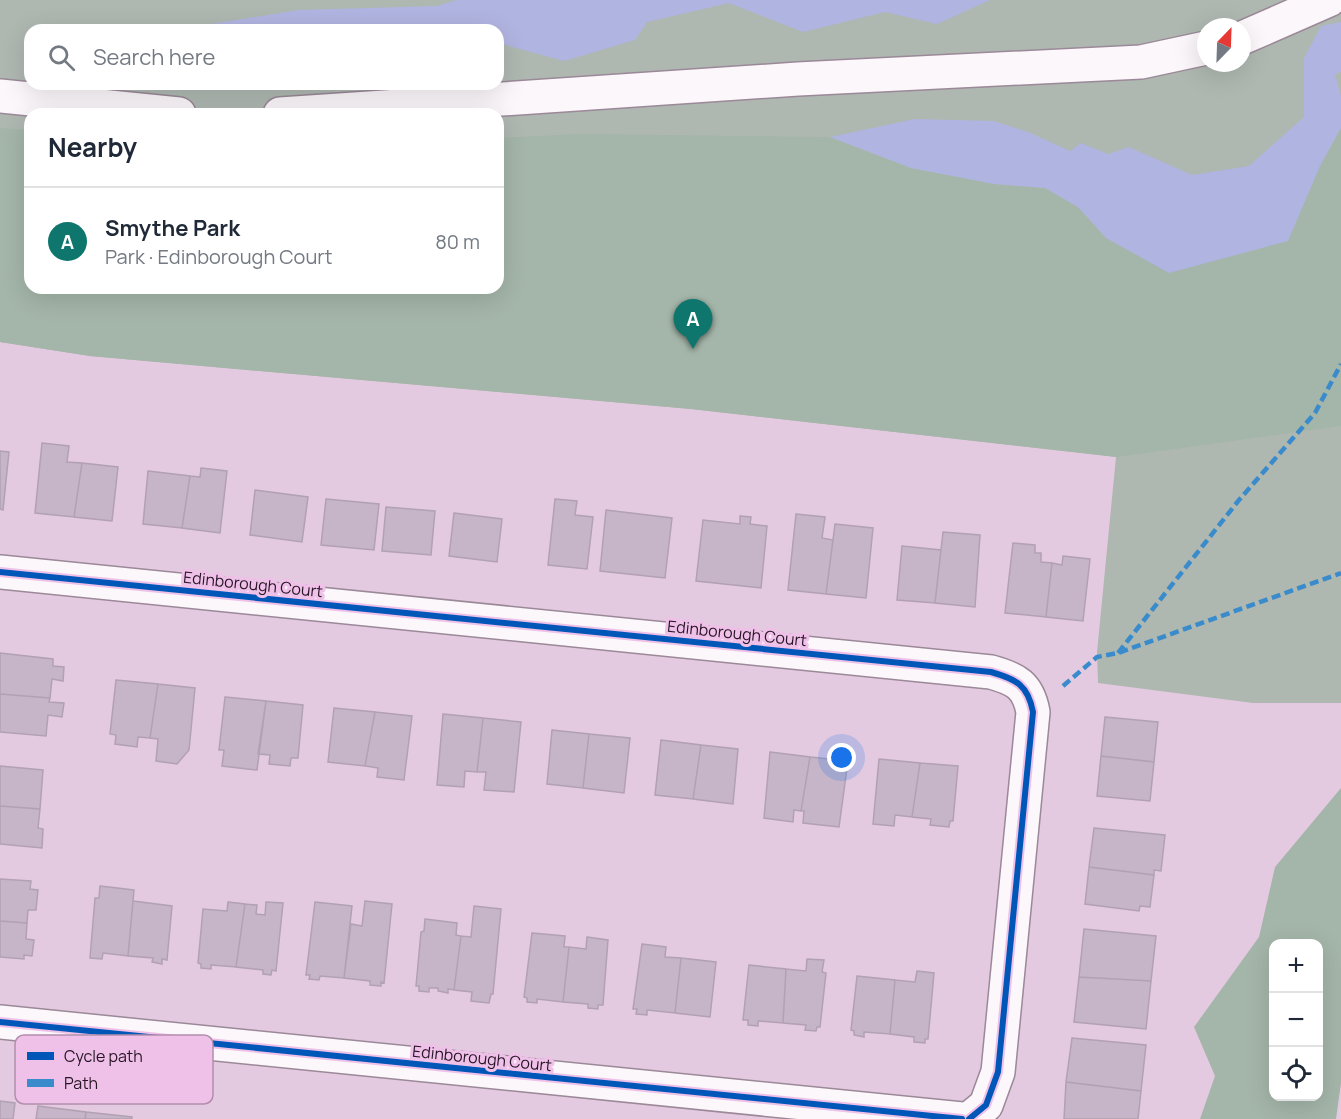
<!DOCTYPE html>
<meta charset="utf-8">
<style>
:root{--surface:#fff;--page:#f2f2f3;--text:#1f2937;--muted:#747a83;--line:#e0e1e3;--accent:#0f766e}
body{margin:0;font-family:Manrope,sans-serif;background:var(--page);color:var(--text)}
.controls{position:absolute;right:18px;bottom:18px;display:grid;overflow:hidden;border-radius:12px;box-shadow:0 6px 24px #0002}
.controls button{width:54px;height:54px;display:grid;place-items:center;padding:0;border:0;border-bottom:2px solid var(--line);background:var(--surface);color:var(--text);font:30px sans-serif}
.compass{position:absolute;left:1197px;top:18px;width:54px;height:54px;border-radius:50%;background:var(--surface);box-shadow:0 6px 24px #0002;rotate:23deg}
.you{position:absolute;left:842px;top:758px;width:21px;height:21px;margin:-15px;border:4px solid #fff;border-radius:50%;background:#1a73e8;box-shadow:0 0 0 9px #1a73e833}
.badge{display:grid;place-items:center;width:39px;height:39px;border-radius:50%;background:var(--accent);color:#fff;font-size:20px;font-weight:700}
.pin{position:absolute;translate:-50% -50px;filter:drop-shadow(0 2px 3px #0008)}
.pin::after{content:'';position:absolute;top:32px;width:21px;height:18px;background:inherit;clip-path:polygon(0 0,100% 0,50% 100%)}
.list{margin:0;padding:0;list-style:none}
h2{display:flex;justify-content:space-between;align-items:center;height:78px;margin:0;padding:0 24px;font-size:26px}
h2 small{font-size:20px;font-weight:400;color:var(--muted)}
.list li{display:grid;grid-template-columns:39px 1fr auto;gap:18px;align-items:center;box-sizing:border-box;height:108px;padding:0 24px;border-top:2px solid var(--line)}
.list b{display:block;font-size:22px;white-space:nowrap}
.list p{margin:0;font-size:20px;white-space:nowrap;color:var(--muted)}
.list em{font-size:20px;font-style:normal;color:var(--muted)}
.icon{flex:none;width:33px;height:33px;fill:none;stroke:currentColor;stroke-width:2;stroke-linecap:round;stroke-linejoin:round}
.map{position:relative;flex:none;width:1341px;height:1119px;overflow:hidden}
.search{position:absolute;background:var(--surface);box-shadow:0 6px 24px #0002;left:24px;top:24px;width:480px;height:66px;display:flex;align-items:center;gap:15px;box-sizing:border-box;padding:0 21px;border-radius:18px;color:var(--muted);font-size:22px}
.panel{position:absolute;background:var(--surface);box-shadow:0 6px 24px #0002;left:24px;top:108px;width:480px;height:186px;border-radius:18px}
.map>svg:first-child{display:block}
.green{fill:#aeb8b1;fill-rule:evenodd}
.forest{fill:#a4b5a9;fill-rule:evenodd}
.water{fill:#b0b4e0}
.building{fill:#c6b4c8;stroke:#b1a1b3;stroke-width:1.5}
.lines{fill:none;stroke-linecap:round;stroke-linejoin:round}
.minor-casing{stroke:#9b8898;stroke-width:36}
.minor{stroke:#fbf7fa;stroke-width:33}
.quiet{stroke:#3a8bcb;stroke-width:4.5;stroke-dasharray:9 4.5;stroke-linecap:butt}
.cycleway-casing{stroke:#efc0e8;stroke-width:10}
.cycleway{stroke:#0057b8;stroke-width:6}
.labels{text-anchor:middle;stroke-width:6;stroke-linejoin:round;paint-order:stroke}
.street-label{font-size:16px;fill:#261524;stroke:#efc0e8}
.key{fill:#efc0e8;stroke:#b38dad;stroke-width:1.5}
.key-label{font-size:16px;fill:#261524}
</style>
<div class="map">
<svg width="1341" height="1119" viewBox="0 0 1341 1119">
<rect width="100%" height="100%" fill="#e4cae0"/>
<path class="green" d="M 0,0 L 1341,0 L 1341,703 L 1253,703 L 1098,683 L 1097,652 L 1116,457 L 691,409 L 90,356 L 0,342 ZM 1206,27 L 1242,27 L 1242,63 L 1206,63 ZM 30,30 L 498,30 L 498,84 L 30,84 ZM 30,114 L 498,114 L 498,288 L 30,288 Z"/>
<path class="forest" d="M 0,128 L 30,130 L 30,288 L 498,288 L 498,138 L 580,134 L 830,137 L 911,168 L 994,184 L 1045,188 L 1078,207 L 1106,238 L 1320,166 L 1341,128 L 1341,426 L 1117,457 L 691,409 L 90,356 L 0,342 Z
M 1341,788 L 1341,1083 L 1336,1119 L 1200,1119 L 1215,1076 L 1194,1027 L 1259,937 L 1275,867 ZM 1274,944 L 1318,944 L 1318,1096 L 1274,1096 Z"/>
<path class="water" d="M 456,0 L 990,0 L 937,24 L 885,12 L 803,32 L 729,3 L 647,22 L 635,40 L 564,61 L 498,43 L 498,30 L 192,30 L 192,27 L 299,10 L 437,6 Z
M 1341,22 L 1341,72 L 1335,74 L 1341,96 L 1341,128 L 1320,166 L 1288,241 L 1169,273 L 1106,238 L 1078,207 L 1045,188 L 994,184 L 911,168 L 830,137 L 915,119 L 993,121 L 1028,132 L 1070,151 L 1081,143 L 1108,154 L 1129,147 L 1192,175 L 1249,166 L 1304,117 L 1304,58 L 1321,26 Z"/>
<path class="building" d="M 42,443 L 69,446 L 67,462 L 82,463 L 74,517 L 35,513 Z
M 0,451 L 9,452 L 3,510 L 0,509 Z
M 82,463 L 118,467 L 112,521 L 74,517 Z
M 201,468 L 227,471 L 220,533 L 182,528 L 190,476 L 200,477 Z
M 148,471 L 190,476 L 182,528 L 143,524 Z
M 255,490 L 308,497 L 302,542 L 250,535 Z
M 326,499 L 379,504 L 374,550 L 321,545 Z
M 555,499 L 577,501 L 575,515 L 593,517 L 587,569 L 548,565 Z
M 386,507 L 435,511 L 431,555 L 382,551 Z
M 606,510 L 672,518 L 665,578 L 600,571 Z
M 454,513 L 502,519 L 497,562 L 449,556 Z
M 796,514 L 825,517 L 822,538 L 833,540 L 826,594 L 788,590 Z
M 740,516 L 751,517 L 750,524 L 767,526 L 761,588 L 696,581 L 703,520 L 740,524 Z
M 835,524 L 873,528 L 866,598 L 826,594 Z
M 943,532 L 980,535 L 975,607 L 935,603 Z
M 1013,543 L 1035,545 L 1035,553 L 1041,553 L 1041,562 L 1052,563 L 1046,617 L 1005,613 Z
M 902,546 L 941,550 L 935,603 L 897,600 Z
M 1063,556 L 1090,559 L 1083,621 L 1046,617 L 1052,563 L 1062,565 Z
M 0,653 L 53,659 L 53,666 L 64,667 L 63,681 L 52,679 L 50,698 L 0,694 Z
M 116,680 L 158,684 L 150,738 L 138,737 L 137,747 L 115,744 L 116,735 L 110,734 Z
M 158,684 L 195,688 L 189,750 L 177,764 L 156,761 L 158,739 L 150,738 Z
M 0,694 L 50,698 L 49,702 L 64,703 L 62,717 L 48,715 L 46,736 L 0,732 Z
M 225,697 L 266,701 L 257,770 L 222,766 L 224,750 L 219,750 Z
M 266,701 L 303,705 L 298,758 L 291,758 L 290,766 L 269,764 L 270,755 L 258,754 Z
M 334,708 L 375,712 L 365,766 L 328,762 Z
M 375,712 L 412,716 L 404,780 L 377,777 L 378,768 L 365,766 Z
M 443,714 L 483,718 L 477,772 L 465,771 L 464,787 L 437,785 Z
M 1105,717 L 1158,722 L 1154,762 L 1101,756 Z
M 483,718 L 521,722 L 514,792 L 484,790 L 486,772 L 477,772 Z
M 552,730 L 589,734 L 583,788 L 547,784 Z
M 589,734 L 630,738 L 624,793 L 583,788 Z
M 661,740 L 701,745 L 693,799 L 655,795 Z
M 701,745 L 738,749 L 733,804 L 693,799 Z
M 770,752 L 810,757 L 801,811 L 794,810 L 793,822 L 764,818 Z
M 1101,756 L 1154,762 L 1150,801 L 1097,796 Z
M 810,757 L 848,761 L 839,827 L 803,823 L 804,811 L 801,811 Z
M 879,759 L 920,763 L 912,817 L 895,815 L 894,826 L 873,824 Z
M 920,763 L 958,766 L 953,821 L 950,821 L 949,827 L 930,825 L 931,819 L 912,817 Z
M 0,766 L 43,770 L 40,809 L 0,806 Z
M 0,806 L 40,809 L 38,828 L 43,829 L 42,848 L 0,844 Z
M 1094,828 L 1165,835 L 1161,871 L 1154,870 L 1154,875 L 1089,867 Z
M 1089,867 L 1154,875 L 1150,907 L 1140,906 L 1139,911 L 1085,904 Z
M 0,879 L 31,881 L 30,889 L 38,890 L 36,910 L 28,910 L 27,923 L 0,921 Z
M 100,886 L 134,890 L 128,956 L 103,953 L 102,959 L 90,958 L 95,898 L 99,898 Z
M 133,901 L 172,906 L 167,960 L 162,959 L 162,964 L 152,962 L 153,958 L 128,956 Z
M 365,901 L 392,904 L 384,983 L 381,982 L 381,986 L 370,985 L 370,981 L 344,978 L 351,924 L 362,926 Z
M 228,902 L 245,904 L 236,967 L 211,965 L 211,969 L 201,968 L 201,964 L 198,963 L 203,909 L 227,911 Z
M 266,902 L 283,903 L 276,971 L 272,970 L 271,975 L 263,974 L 263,970 L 236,967 L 245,904 L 257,905 L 256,914 L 265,915 Z
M 315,902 L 352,906 L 344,978 L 320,976 L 319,980 L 309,979 L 310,975 L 306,975 Z
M 474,906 L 501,909 L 493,994 L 491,994 L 489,1003 L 471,1001 L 472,992 L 454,990 L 461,936 L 471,937 Z
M 425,919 L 457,923 L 456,935 L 461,936 L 454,990 L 448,989 L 448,993 L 438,991 L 438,988 L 429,988 L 429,992 L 419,991 L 419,986 L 416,986 L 421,932 L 424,931 Z
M 0,921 L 27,923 L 26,939 L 34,940 L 32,956 L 24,955 L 24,959 L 0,957 Z
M 1084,929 L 1156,936 L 1151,981 L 1079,977 Z
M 532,933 L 565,936 L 564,947 L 569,947 L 563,1002 L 537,999 L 537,1003 L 527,1002 L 527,998 L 524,997 Z
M 587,937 L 608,940 L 603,1005 L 598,1005 L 598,1009 L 588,1008 L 588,1004 L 563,1002 L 569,947 L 586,949 Z
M 642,944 L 666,947 L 665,957 L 681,958 L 675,1013 L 647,1010 L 647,1015 L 636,1014 L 637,1009 L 633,1009 Z
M 681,958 L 716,962 L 710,1017 L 675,1013 Z
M 807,959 L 824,960 L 822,972 L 826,973 L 820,1027 L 817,1027 L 816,1031 L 805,1030 L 806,1025 L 783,1023 L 786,969 L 806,971 Z
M 749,965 L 786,969 L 783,1023 L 758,1021 L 758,1026 L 748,1025 L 748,1020 L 743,1020 Z
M 917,971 L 934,973 L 928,1039 L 925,1039 L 925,1043 L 914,1042 L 914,1037 L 890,1034 L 895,980 L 915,982 Z
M 857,976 L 895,980 L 890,1034 L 864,1032 L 864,1037 L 854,1035 L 854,1031 L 851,1030 Z
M 1079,977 L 1151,981 L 1146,1029 L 1074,1022 Z
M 1072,1038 L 1146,1045 L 1141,1091 L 1066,1082 Z
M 1066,1082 L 1141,1091 L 1138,1119 L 1064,1119 Z
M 0,1101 L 15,1103 L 13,1119 L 0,1119 Z
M 38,1106 L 86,1112 L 85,1119 L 36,1119 Z
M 86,1112 L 132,1117 L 132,1119 L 85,1119 Z"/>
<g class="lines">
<defs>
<path id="minor" d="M 1242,38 L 1329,0
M 0,96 L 179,114
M 280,114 L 798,79 L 1141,62 L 1206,48
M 0,572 L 991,672 C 1016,679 1028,685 1033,712 L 998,1072 L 986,1105 L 969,1119
M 0,1022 L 962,1119"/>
</defs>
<use href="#minor" class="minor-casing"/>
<use href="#minor" class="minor"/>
<path class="quiet" d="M 1118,653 L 1239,500 L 1315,413 L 1341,364
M 1063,686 L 1097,657 L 1118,653 L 1341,573"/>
<defs>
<path id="cycleway" d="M 0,572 L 991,672 C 1016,679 1028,685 1033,712 L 998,1072 L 986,1105 L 969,1119
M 0,1022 L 962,1119"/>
</defs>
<use href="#cycleway" class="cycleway-casing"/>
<use href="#cycleway" class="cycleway"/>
</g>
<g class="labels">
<g class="street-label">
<text transform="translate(253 584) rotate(6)" y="6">Edinborough Court</text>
<text transform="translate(737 633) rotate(6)" y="6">Edinborough Court</text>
<text transform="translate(482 1058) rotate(6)" y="6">Edinborough Court</text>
</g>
</g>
<rect x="15" y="1035" width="198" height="69" rx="9" class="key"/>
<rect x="27" y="1052" width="27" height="8" fill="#0057b8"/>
<rect x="27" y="1079" width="27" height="8" fill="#3a8bcb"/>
<g class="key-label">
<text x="64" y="1062">Cycle path</text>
<text x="64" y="1089">Path</text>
</g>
</svg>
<div class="controls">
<button>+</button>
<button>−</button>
<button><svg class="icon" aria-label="locate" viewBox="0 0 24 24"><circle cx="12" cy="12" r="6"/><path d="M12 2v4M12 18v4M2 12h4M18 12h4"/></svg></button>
</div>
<svg class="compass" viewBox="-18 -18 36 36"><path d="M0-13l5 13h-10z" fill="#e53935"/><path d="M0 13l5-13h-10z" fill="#747a83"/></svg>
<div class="you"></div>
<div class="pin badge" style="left:693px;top:349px">A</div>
<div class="search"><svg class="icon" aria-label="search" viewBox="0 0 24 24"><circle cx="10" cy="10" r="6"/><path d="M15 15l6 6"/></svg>Search here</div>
<section class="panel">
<h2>Nearby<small></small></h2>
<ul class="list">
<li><span class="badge">A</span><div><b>Smythe Park</b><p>Park · Edinborough Court</p></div><em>80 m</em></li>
</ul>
</section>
</div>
